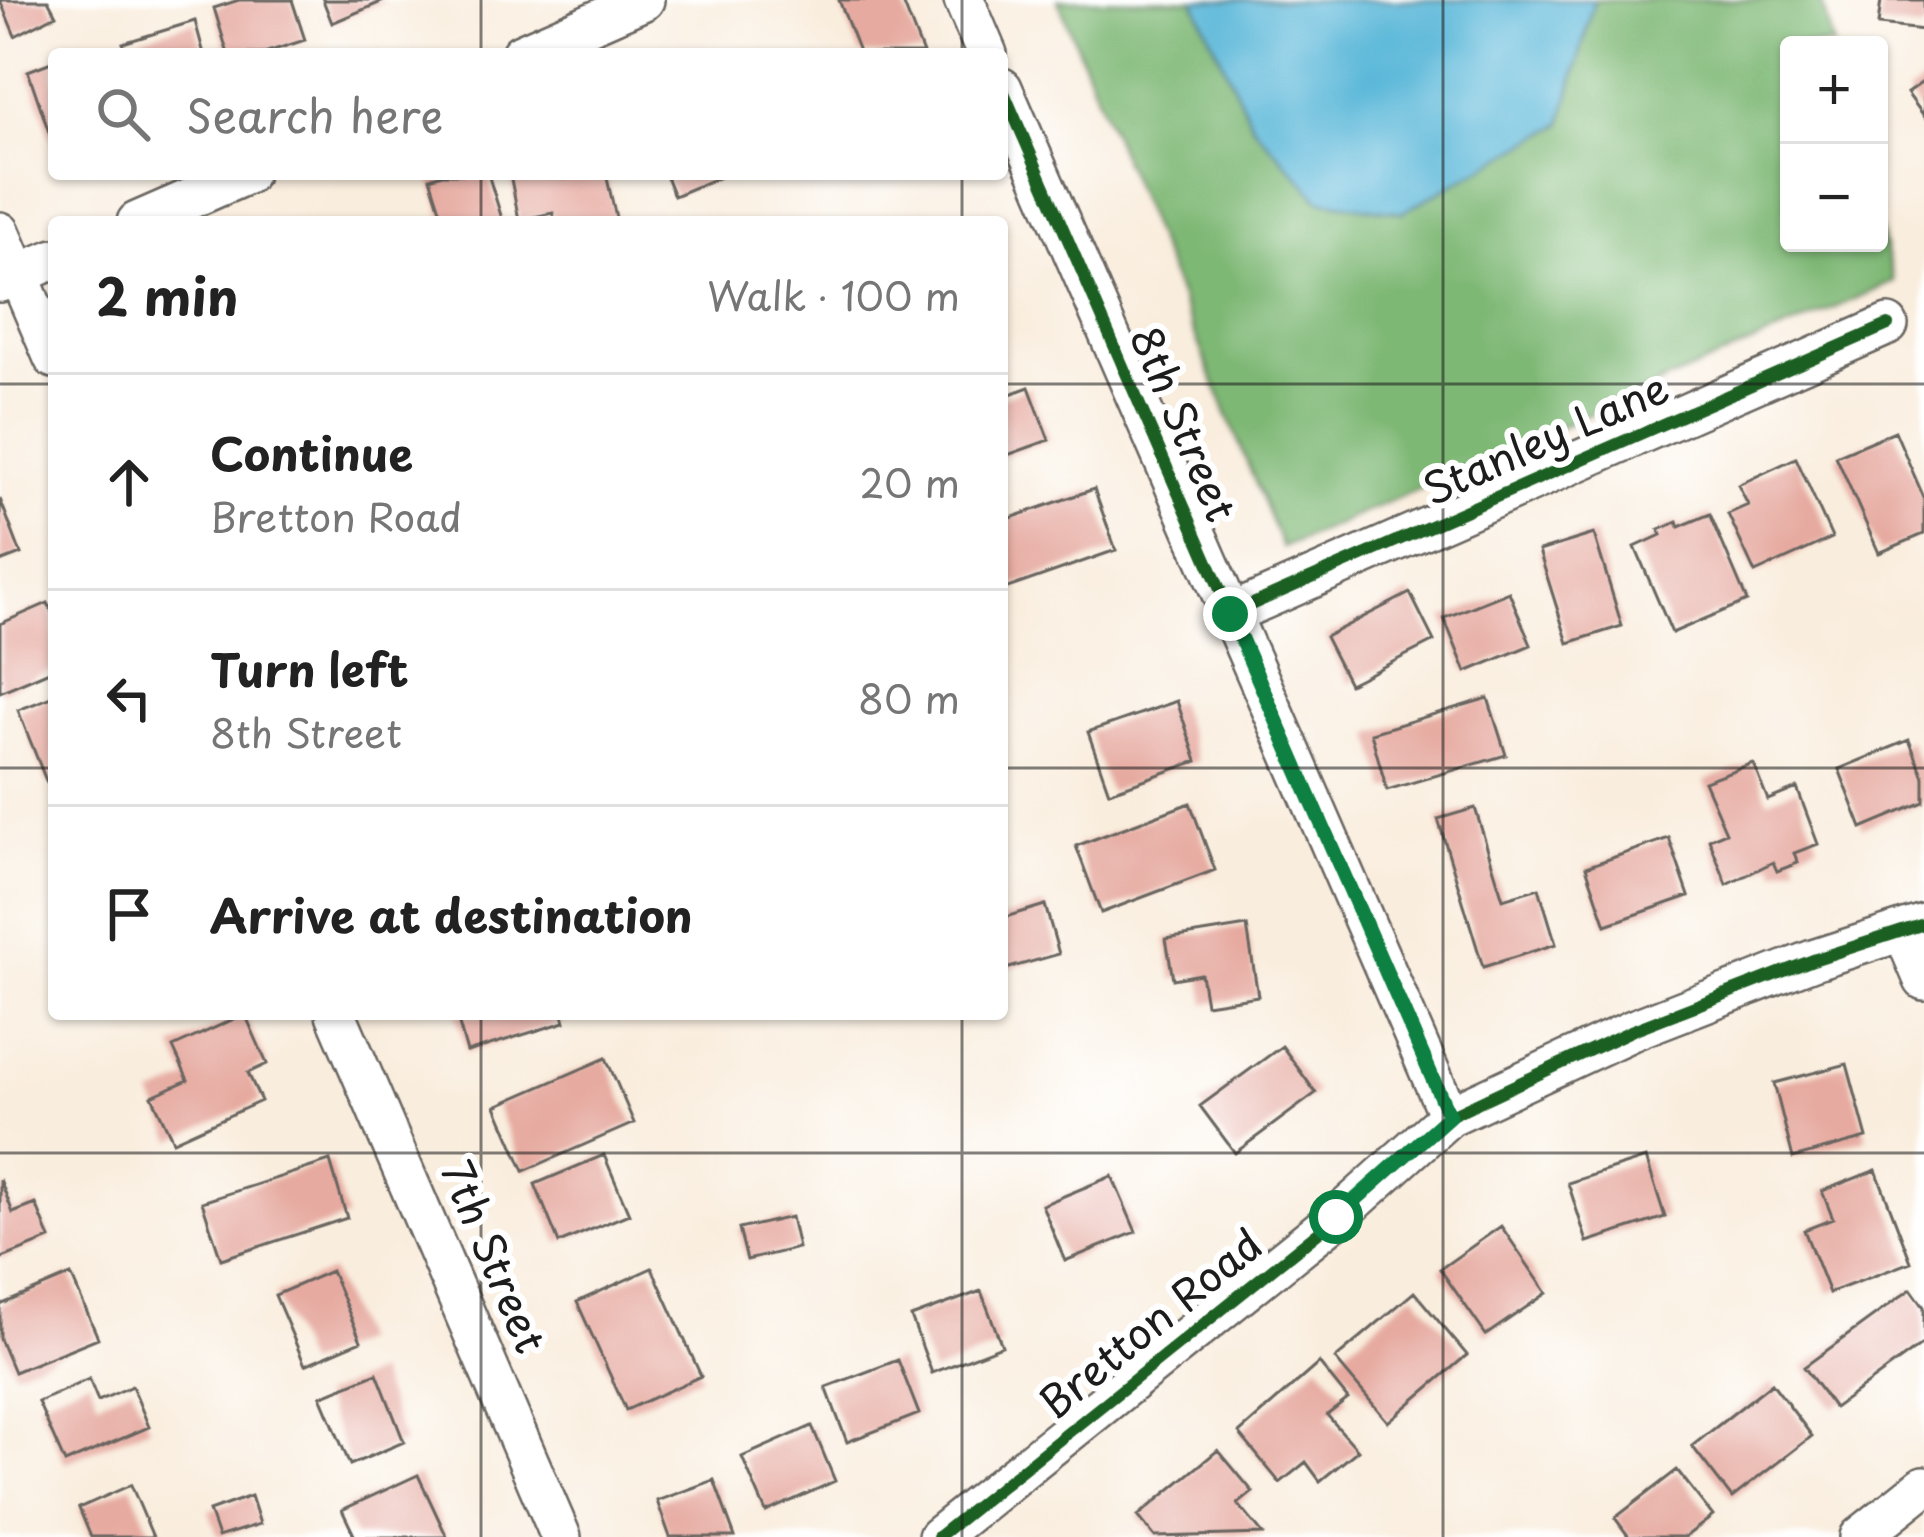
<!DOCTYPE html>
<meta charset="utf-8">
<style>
:root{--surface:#fff;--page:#f2f2f2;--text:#222;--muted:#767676;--line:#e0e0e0}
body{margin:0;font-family:"Playpen Sans",sans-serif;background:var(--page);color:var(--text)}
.controls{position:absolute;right:36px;top:36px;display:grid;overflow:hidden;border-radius:12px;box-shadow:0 3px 9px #0004}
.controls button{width:108px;height:108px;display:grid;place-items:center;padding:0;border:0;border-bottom:3px solid var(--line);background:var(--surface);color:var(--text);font:60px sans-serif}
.stop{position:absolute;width:36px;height:36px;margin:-27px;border:9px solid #0b8043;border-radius:50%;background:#fff}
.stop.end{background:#0b8043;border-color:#fff;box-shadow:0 3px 12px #0008}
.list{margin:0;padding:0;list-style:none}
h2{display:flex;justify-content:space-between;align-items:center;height:156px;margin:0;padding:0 48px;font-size:51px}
h2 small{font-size:39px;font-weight:400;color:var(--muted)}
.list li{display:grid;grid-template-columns:78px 1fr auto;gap:36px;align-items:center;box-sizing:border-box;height:216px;padding:0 48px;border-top:3px solid var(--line)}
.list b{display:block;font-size:45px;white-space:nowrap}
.list p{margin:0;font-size:39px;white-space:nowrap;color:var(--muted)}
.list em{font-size:39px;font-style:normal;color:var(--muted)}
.icon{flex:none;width:66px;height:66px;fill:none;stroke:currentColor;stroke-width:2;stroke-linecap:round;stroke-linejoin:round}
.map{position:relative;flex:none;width:1924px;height:1537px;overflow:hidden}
.search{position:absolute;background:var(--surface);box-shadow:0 3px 9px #0004;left:48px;top:48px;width:960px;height:132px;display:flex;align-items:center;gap:30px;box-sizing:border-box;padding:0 42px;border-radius:12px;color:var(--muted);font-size:45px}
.panel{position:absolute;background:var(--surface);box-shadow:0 3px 9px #0004;left:48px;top:216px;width:960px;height:804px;border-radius:12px}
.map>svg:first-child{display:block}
.forest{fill:#7eb875;stroke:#4d6a48;stroke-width:3}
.water{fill:#5bb8d9;stroke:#3c6a7a;stroke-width:3}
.building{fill:#e6aaa0}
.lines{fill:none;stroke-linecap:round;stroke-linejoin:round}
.street-casing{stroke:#696560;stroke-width:44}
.street{stroke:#fff;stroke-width:39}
.cycleway-casing{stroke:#fff;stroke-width:20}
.cycleway{stroke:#1b5e20;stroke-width:12}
.route{stroke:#0b8043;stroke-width:15}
.grid{fill:none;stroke:#1c1c1c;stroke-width:3;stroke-opacity:0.55}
.labels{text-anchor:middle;stroke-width:12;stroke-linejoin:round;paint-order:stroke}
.street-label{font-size:42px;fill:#1c1c1c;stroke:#fff}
</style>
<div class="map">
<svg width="1924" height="1537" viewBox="0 0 1924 1537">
<rect width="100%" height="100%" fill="#fff"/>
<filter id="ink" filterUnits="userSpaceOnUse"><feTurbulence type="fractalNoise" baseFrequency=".00833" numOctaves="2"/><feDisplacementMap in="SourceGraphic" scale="24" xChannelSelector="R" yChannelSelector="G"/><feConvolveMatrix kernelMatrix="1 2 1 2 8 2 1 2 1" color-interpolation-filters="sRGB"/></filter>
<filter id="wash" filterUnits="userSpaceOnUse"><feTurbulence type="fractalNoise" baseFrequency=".004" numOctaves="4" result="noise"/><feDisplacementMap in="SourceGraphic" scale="48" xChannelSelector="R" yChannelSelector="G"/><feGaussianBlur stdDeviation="2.7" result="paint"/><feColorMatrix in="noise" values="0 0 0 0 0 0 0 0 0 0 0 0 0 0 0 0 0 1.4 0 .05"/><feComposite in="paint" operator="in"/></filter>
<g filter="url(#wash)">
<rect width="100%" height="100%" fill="#f9eddd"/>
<path class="forest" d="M 1058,0 L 1194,0 L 1252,125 L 1562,124 L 1594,0 L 1821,0 L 1833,45 L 1789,45 L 1789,243 L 1879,243 L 1879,226 L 1894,282 L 1282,548 Z"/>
<path class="water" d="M 1194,0 L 1594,0 L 1562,124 L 1401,213 L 1320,200 L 1252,125 Z"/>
<g id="blocks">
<path class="building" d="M 0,0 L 48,0 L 56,15 L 15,36 Z
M 239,0 L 292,0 L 305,40 L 261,54 L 228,54 L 214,8 Z
M 323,0 L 386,0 L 332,23 Z
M 839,0 L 902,0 L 923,54 L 860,54 Z
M 1881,0 L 1924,0 L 1924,30 L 1878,25 Z
M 195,21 L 204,54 L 127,54 L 123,43 Z
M 54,61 L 54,144 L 53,144 L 28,71 Z
M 1924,81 L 1924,116 L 1907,93 Z
M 442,174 L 488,174 L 503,222 L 444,222 L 430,178 Z
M 510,174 L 562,174 L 563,179 L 606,174 L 617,222 L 555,222 L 553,213 L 519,220 Z
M 665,174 L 727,174 L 674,196 Z
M 1029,387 L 1049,440 L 1002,457 L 1002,397 Z
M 1895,431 L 1924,498 L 1924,534 L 1879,553 L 1836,456 Z
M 1796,458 L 1832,538 L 1755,573 L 1728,514 L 1748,505 L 1738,485 Z
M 1094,489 L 1116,550 L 1002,590 L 1002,521 Z
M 0,499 L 21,554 L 0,562 Z
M 1710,514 L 1747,601 L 1672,633 L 1635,547 L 1661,535 L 1659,530 L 1677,522 L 1679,527 Z
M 1594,534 L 1622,626 L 1568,643 L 1539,551 Z
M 1509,592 L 1531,645 L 1466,672 L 1444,618 Z
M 1410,593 L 1434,641 L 1349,684 L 1325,637 Z
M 48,603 L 54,616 L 54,669 L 0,692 L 0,624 Z
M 54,696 L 54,780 L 47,783 L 18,710 Z
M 1488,698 L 1506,755 L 1387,790 L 1371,733 Z
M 1177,701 L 1197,761 L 1109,792 L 1088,732 Z
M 1909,740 L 1924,777 L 1924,802 L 1862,828 L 1839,769 Z
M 1753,763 L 1768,800 L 1797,788 L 1818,844 L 1794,853 L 1798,863 L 1777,871 L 1773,862 L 1727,885 L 1709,839 L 1726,832 L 1704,781 Z
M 1190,803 L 1215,870 L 1101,913 L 1076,846 Z
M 1475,808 L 1503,899 L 1539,888 L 1556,944 L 1483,967 L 1438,819 Z
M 1669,838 L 1689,896 L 1606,925 L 1586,867 Z
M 1045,905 L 1059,954 L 1002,970 L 1002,918 Z
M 1247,926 L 1258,996 L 1206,1004 L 1201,974 L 1173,979 L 1166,939 Z
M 245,1014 L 267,1064 L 248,1073 L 261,1101 L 173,1141 L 152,1096 L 188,1080 L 173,1047 Z
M 456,1014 L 563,1014 L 565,1022 L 467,1052 Z
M 1282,1046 L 1316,1093 L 1235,1153 L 1200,1106 Z
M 606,1058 L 634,1123 L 524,1171 L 496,1106 Z
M 1847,1064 L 1867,1138 L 1793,1158 L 1774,1083 Z
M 604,1155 L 629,1214 L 559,1243 L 535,1184 Z
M 1646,1158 L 1665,1217 L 1587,1242 L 1568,1183 Z
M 330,1161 L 347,1218 L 221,1259 L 202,1202 Z
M 1876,1170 L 1911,1262 L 1829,1293 L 1804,1230 L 1833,1219 L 1822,1191 Z
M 1112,1176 L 1136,1232 L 1065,1261 L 1042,1205 Z
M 0,1179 L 13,1213 L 36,1204 L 50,1239 L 0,1259 Z
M 791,1217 L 798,1248 L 747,1260 L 739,1229 Z
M 1501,1226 L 1547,1293 L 1486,1335 L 1440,1269 Z
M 652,1268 L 701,1376 L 626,1410 L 577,1302 Z
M 331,1271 L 361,1341 L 305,1365 L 275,1295 Z
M 71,1275 L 98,1338 L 14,1372 L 0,1339 L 0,1305 Z
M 1911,1289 L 1924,1307 L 1924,1343 L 1834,1408 L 1804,1367 Z
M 981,1291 L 1002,1346 L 932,1373 L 911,1317 Z
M 1414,1292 L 1467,1355 L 1388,1422 L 1335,1359 Z
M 898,1360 L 919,1414 L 847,1442 L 826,1387 Z
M 1319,1363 L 1348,1399 L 1327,1415 L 1358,1450 L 1320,1481 L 1306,1462 L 1280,1483 L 1239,1433 Z
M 377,1373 L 404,1442 L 350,1465 L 321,1396 Z
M 89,1379 L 98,1401 L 132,1386 L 149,1427 L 65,1463 L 38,1402 Z
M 1772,1383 L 1812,1436 L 1732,1498 L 1692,1446 Z
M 812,1426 L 835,1481 L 766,1512 L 742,1457 Z
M 1218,1450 L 1253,1492 L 1238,1504 L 1263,1534 L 1155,1537 L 1138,1516 Z
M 1677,1470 L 1713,1516 L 1685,1537 L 1629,1537 L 1615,1518 Z
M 418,1475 L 447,1537 L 355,1537 L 342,1510 Z
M 714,1480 L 735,1537 L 670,1537 L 657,1501 Z
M 131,1485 L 153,1537 L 91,1537 L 79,1508 Z
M 251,1496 L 260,1524 L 218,1537 L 209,1511 Z"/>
</g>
</g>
<g filter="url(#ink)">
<use href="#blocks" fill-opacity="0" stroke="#696560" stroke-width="3"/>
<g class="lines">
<defs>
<path id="street" d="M 964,0 L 987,54
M 521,54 L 644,0
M 1002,88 L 1449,1116
M 137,222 L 247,174
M 0,232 L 54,358
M 0,282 L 54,259
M 1230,614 L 1888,325
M 1904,933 L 1924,980
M 336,1014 L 561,1537
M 938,1537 L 1337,1217 L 1449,1116 L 1633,1030 L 1813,960 L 1924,924
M 1860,1537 L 1924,1486"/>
</defs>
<use href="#street" class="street-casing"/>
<use href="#street" class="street"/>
<defs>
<path id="cycleway" d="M 1002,88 L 1449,1116
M 1230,614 L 1888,325
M 938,1537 L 1337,1217 L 1449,1116 L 1633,1030 L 1813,960 L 1924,924"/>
</defs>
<use href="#cycleway" class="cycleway-casing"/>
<use href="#cycleway" class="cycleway"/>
</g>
</g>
<g class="lines" filter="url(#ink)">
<path class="route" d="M 1230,614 L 1449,1116 L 1336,1217"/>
</g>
<path class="grid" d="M 481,0 L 481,54M 962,0 L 962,54M 1443,0 L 1443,1537M 481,174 L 481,222M 962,174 L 962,222M 0,384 L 54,384M 1002,384 L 1924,384M 0,768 L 54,768M 1002,768 L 1924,768M 481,1014 L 481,1537M 962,1014 L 962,1537M 0,1153 L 1924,1153"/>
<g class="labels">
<g class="street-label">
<text transform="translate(1183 424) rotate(67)" y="15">8th Street</text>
<text transform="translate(1546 439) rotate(-24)" y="15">Stanley Lane</text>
<text transform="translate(493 1257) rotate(67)" y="15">7th Street</text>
<text transform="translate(1151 1324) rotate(-39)" y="15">Bretton Road</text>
</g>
</g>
</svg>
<div class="controls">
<button>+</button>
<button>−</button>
</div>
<div class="stop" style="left:1336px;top:1217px"></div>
<div class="stop end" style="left:1230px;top:614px"></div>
<div class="search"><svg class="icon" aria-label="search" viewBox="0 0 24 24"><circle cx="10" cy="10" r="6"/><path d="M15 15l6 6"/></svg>Search here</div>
<section class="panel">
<h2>2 min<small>Walk · 100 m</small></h2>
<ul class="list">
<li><svg class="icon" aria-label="ahead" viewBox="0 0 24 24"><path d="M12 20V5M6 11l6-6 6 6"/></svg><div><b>Continue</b><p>Bretton Road</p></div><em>20 m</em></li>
<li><svg class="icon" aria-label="left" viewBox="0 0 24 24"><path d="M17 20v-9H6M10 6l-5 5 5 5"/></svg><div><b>Turn left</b><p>8th Street</p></div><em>80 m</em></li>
<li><svg class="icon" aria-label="arrive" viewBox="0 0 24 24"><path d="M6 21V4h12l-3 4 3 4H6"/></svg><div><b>Arrive at destination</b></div></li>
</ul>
</section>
</div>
